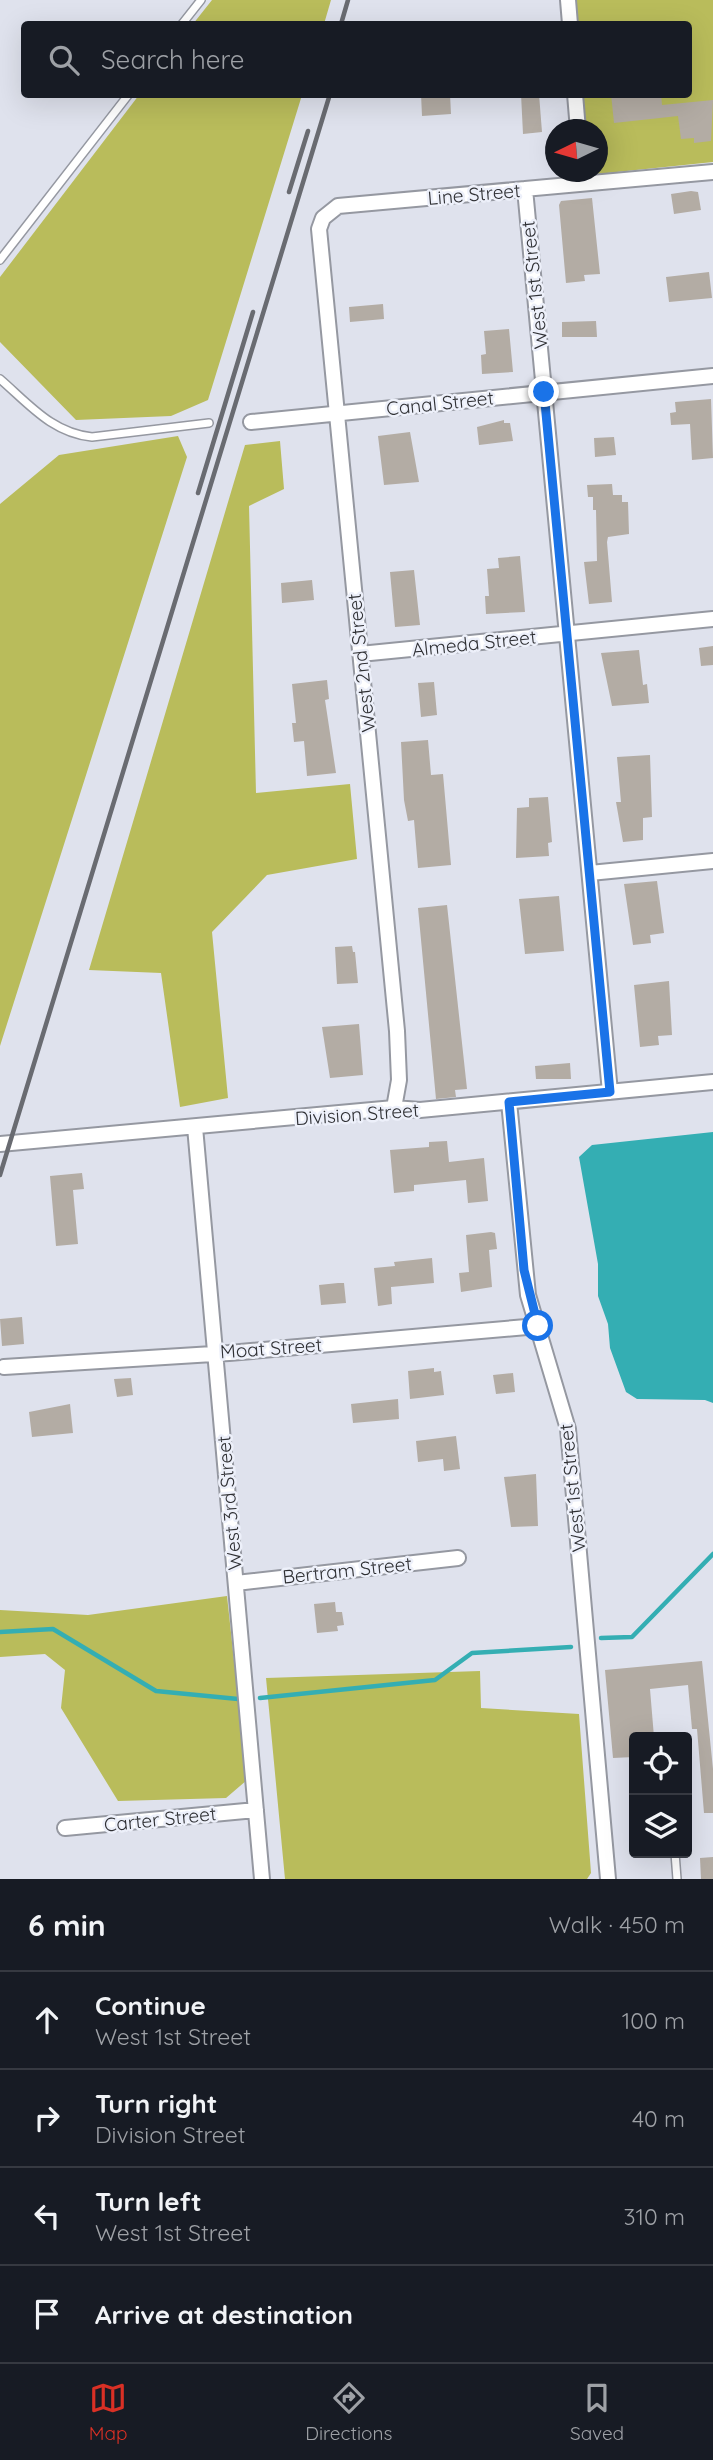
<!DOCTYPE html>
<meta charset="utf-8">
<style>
:root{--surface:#171b24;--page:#20242c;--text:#f1f3f6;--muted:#9ea1a6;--line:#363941;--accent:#d93025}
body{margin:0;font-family:Quicksand,sans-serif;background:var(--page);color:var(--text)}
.controls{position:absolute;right:21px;bottom:21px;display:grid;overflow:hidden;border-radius:7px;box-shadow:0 7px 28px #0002}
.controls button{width:63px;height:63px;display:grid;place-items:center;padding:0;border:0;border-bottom:2px solid var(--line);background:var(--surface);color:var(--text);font:35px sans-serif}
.compass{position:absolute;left:545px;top:119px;width:63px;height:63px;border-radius:50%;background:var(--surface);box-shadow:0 7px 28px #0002;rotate:265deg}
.stop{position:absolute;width:21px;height:21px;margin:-16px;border:5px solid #1a73e8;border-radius:50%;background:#fff}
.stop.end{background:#1a73e8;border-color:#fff;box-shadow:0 2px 7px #0008}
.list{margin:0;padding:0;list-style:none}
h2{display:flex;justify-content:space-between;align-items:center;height:91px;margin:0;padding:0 28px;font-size:30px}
h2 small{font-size:23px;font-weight:400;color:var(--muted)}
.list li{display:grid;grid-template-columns:46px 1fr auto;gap:21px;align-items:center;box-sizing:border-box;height:98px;padding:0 28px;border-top:2px solid var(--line)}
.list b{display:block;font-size:26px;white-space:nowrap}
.list p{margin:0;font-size:23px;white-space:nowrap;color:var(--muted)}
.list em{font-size:23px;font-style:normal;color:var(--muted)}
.icon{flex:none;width:38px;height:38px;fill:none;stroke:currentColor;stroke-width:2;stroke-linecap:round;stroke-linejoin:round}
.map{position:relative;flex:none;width:713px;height:1879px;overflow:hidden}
.search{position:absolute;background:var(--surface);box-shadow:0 7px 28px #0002;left:21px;right:21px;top:21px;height:77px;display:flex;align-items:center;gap:18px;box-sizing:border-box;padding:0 24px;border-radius:7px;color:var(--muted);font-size:26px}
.sheet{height:483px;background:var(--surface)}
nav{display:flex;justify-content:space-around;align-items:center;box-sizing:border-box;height:98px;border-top:2px solid var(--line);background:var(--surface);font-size:19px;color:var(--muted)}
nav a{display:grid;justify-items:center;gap:4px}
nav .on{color:var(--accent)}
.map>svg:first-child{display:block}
.green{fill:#b9bc5b}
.water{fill:#34aeb3}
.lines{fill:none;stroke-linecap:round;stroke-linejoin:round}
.stream{stroke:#34aeb3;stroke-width:4.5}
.building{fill:#b3aca4}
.service-casing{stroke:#9598a1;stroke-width:10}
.minor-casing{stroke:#9598a1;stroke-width:18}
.service{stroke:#fff;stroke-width:7}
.minor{stroke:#fff;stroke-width:14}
.rail{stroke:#696b71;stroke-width:4.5}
.route{stroke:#1a73e8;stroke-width:9}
.labels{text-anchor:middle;stroke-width:5;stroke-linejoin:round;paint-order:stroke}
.street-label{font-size:19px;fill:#2f3034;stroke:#edf0fa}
</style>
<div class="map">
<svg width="713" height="1879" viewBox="0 0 713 1879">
<rect width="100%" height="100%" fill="#dfe2ed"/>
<path class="green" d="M 212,0 L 331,0 L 324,24 L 193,24 Z
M 573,0 L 713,0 L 713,162 L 588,175 L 588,172 L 598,172 L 598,130 L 584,129 L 581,95 L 688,94 L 688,24 L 575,24 Z
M 139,95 L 302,95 L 208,400 L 171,416 L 76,420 L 0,342 L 0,277 Z
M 178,436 L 187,457 L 0,1046 L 0,504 L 59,455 Z
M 280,441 L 284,489 L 249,506 L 256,793 L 350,784 L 357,859 L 267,875 L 212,932 L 228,1098 L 180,1107 L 161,973 L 89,970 L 245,445 Z
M 227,1596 L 247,1780 L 226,1798 L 118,1801 L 61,1708 L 65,1670 L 45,1654 L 0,1657 L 0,1610 L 88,1615 Z
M 480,1671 L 481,1708 L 579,1714 L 591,1873 L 587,1879 L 285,1879 L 266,1678 Z"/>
<path class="water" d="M 713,1132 L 713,1403 L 705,1400 L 637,1399 L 626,1392 L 610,1348 L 608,1324 L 598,1296 L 598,1264 L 579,1157 L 592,1145 Z"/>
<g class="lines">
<path class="stream" d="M 0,1632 L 53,1629 L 156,1691 L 238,1699
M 601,1638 L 632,1637 L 713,1554
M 260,1698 L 435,1680 L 472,1653 L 571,1647"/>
</g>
<path class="building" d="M 421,94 L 450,94 L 451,114 L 422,116 Z
M 521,94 L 539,94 L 542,132 L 523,134 Z
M 611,94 L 661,94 L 662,105 L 713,100 L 711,141 L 694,143 L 694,138 L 681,139 L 678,116 L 614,123 Z
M 691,191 L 698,192 L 701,210 L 674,214 L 671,194 Z
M 592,198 L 600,274 L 584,275 L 585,281 L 566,283 L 559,205 L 561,201 Z
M 709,272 L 712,298 L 669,302 L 666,277 Z
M 383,304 L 384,319 L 350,322 L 349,307 Z
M 596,321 L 597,337 L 562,337 L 562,322 Z
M 509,329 L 513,372 L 482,374 L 481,355 L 486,354 L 484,331 Z
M 711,399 L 713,458 L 692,460 L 690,424 L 671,425 L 670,413 L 676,412 L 675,402 Z
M 504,420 L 504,423 L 510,423 L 513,441 L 479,445 L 477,427 Z
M 410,432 L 419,482 L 384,485 L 378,436 Z
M 614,437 L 616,455 L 595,457 L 594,438 Z
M 612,484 L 613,495 L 622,495 L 622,502 L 628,502 L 629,534 L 608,537 L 607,542 L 612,602 L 589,604 L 584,562 L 597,561 L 596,510 L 593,510 L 593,497 L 588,497 L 587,485 Z
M 520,556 L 525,612 L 486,614 L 485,596 L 489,596 L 487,569 L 499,568 L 498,558 Z
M 414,570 L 420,625 L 395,627 L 390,572 Z
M 312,580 L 314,600 L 282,603 L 281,583 Z
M 713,646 L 713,665 L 701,666 L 699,648 Z
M 639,650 L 643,685 L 647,684 L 649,703 L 612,706 L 601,653 Z
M 327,680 L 329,699 L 325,700 L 336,773 L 307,776 L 304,741 L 294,742 L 292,723 L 296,723 L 292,684 Z
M 434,682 L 437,715 L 421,717 L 418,683 Z
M 428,740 L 431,775 L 443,774 L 451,865 L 418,868 L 414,820 L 408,821 L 404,800 L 401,742 Z
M 650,755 L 652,817 L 643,818 L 643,840 L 623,842 L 616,802 L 621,802 L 617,757 Z
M 548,797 L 552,842 L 548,843 L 549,856 L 516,858 L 517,808 L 529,807 L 529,798 Z
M 657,881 L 664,933 L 650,935 L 651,943 L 633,945 L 624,884 Z
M 559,896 L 564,951 L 525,954 L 519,899 Z
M 447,905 L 467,1089 L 455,1090 L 456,1097 L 436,1099 L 418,908 Z
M 352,946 L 353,952 L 355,952 L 358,983 L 337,984 L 335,947 Z
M 669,981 L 672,1035 L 658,1036 L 659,1045 L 640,1047 L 634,985 Z
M 359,1024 L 363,1075 L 330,1078 L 322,1027 Z
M 570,1063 L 571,1079 L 536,1079 L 535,1066 Z
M 447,1141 L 449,1162 L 484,1158 L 488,1201 L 468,1203 L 466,1180 L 414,1185 L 414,1191 L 394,1193 L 390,1150 L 429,1147 L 429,1142 Z
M 82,1173 L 84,1189 L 73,1190 L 78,1244 L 56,1246 L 50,1176 Z
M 491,1232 L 495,1233 L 497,1249 L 489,1250 L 492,1287 L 461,1292 L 459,1273 L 469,1272 L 466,1235 Z
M 432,1258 L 434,1283 L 391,1287 L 392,1304 L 378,1306 L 374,1268 L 395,1266 L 394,1262 Z
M 338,1283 L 344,1283 L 346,1303 L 321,1305 L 319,1285 Z
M 22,1317 L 24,1344 L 2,1346 L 0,1319 Z
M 434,1368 L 434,1372 L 441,1371 L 444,1395 L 410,1399 L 408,1371 Z
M 513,1373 L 515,1392 L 496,1394 L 493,1375 Z
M 131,1378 L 133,1395 L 117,1397 L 114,1379 Z
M 398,1399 L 399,1419 L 353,1423 L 351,1404 Z
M 70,1404 L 73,1433 L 32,1437 L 29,1412 Z
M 456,1436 L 460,1469 L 444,1471 L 443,1459 L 418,1462 L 416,1441 Z
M 536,1474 L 538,1526 L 511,1527 L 504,1477 Z
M 335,1602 L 336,1612 L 342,1612 L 344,1625 L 337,1626 L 338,1631 L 317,1633 L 314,1604 Z
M 702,1661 L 713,1769 L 713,1813 L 704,1813 L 697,1729 L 692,1729 L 688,1685 L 650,1689 L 654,1737 L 634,1737 L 634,1757 L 613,1758 L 605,1670 Z
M 713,1857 L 713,1879 L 701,1879 L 700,1858 Z"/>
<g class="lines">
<defs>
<path id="service" d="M 182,24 L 201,0
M 0,260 L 129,94
M 0,379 C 29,404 52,433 92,437 L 209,423
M 675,1853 L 677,1879"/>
<path id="minor" d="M 568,0 L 570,24
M 575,94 L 578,130
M 525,189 L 610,1092
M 251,422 L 713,376
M 360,654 L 713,619
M 590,873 L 713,861
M 509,1102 L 528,1295 L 568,1429 L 608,1879
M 394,1108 L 399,1080 L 397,1031 L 319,229 L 323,218 L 338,206 L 713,172
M 195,1127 L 262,1879
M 0,1144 L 394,1108 L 420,1110 L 713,1082
M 4,1367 L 229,1353 L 538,1326
M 236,1583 L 458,1558
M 65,1828 L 256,1810"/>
</defs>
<use href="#service" class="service-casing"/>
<use href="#minor" class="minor-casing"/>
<use href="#service" class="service"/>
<use href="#minor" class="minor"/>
<path class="rail" d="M 341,24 L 348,0
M 289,192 L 308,131
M 198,493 L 253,312
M 0,1175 L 330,94"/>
</g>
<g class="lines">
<path class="route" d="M 538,1326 L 524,1270 L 509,1102 L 610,1092 L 544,392"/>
</g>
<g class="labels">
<g class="street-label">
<text transform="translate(474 194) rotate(-5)" y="7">Line Street</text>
<text transform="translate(534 285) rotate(-96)" y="7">West 1st Street</text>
<text transform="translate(440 403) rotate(-6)" y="7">Canal Street</text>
<text transform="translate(474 643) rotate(-6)" y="7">Almeda Street</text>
<text transform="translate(361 663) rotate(-96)" y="7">West 2nd Street</text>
<text transform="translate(357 1114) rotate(-4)" y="7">Division Street</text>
<text transform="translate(271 1348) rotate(-4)" y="7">Moat Street</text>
<text transform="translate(572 1488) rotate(-96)" y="7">West 1st Street</text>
<text transform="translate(229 1503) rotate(-95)" y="7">West 3rd Street</text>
<text transform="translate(347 1570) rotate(-6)" y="7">Bertram Street</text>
<text transform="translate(160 1819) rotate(-6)" y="7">Carter Street</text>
</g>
</g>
</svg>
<div class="controls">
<button><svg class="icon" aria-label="locate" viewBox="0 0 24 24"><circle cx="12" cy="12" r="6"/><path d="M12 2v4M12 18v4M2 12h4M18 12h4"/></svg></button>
<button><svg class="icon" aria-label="layers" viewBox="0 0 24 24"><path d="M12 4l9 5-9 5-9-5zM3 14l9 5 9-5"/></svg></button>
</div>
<svg class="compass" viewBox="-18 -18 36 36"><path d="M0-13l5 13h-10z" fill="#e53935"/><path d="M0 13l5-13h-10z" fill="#9ea1a6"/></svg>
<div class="stop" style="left:538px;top:1326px"></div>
<div class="stop end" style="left:544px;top:392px"></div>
<div class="search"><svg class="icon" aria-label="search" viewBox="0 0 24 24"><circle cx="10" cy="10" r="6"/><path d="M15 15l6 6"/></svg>Search here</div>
</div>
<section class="sheet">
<h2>6 min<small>Walk · 450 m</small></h2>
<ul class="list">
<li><svg class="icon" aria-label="ahead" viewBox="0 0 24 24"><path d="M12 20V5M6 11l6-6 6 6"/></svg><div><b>Continue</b><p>West 1st Street</p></div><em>100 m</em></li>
<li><svg class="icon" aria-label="right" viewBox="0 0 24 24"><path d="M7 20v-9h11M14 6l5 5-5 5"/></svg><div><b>Turn right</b><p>Division Street</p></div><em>40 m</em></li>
<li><svg class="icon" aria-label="left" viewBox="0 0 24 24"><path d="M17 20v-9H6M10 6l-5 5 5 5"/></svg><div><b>Turn left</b><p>West 1st Street</p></div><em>310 m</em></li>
<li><svg class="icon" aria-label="arrive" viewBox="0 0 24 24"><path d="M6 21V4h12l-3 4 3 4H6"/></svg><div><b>Arrive at destination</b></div></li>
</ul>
</section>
<nav>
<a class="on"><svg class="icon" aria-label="map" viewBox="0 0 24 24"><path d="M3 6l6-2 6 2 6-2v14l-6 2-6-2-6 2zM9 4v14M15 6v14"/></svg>Map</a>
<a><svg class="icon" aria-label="directions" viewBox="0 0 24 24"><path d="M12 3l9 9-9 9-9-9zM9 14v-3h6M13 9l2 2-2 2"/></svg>Directions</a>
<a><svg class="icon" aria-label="saved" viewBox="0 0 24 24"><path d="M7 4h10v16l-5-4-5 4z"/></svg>Saved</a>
</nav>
